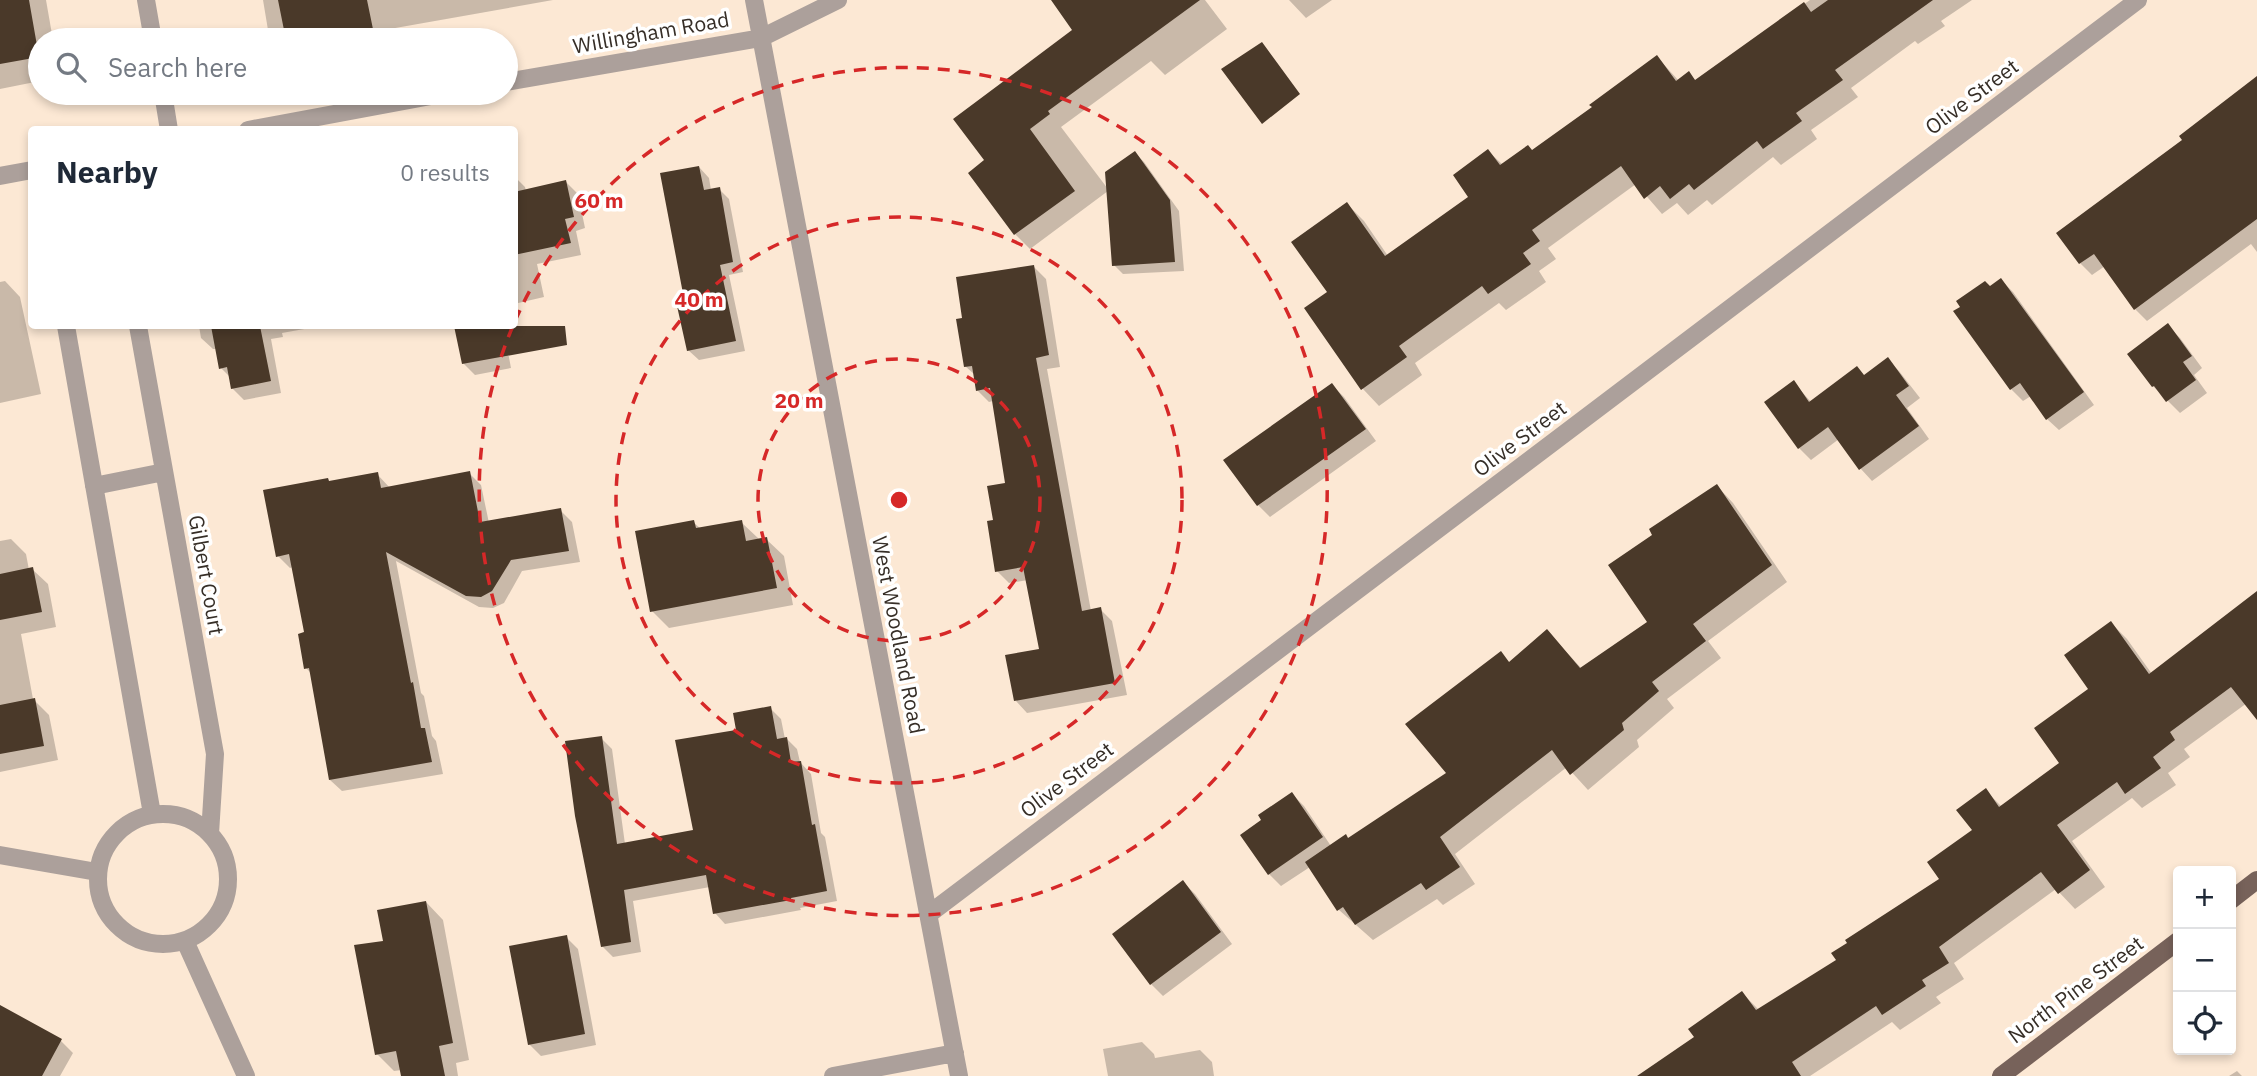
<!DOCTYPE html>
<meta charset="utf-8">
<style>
:root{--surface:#fff;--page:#f2f2f3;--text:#1f2937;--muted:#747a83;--line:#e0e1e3}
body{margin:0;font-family:"IBM Plex Sans",sans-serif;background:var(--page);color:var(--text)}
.controls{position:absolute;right:21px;bottom:21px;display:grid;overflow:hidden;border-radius:7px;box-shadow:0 4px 10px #0003}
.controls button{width:63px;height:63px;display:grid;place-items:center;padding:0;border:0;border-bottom:2px solid var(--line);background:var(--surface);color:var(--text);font:35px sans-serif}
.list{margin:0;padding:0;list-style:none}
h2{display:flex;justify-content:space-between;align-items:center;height:91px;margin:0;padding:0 28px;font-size:30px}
h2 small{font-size:23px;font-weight:400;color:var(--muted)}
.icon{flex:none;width:38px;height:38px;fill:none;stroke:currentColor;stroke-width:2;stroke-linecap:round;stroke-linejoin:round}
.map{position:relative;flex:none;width:2257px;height:1076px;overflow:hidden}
.search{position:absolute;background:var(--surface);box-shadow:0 4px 10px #0003;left:28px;top:28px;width:490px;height:77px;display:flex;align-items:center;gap:18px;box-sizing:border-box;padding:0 24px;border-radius:38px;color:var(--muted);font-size:26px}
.panel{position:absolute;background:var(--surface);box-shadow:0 4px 10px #0003;left:28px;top:126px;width:490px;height:203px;border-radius:7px}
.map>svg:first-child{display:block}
.shadow{fill:#0003}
.building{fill:#4a3929}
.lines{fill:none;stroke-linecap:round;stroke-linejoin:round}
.minor{stroke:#aca09b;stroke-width:18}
.major{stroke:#77625a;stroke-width:18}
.ring{fill:none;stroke:#d62828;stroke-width:3.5;stroke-dasharray:12 9}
.labels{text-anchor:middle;stroke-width:7;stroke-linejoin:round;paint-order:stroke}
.street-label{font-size:21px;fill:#362e27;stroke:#fff}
.centre{fill:#d62828;stroke:#fff;stroke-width:3.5}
.ring-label{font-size:21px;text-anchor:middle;font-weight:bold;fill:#d62828;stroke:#fff;stroke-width:7;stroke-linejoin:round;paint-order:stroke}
</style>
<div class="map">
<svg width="2257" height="1076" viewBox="0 0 2257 1076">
<rect width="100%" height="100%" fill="#fce8d4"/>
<path class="shadow" d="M 0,0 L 46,0 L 53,40 L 40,40 L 40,81 L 0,89 Z
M 263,0 L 553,0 L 384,30 L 386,40 L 278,40 L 268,30 Z
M 1066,0 L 1205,0 L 1227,29 L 1165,75 L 1151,61 L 1061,127 L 1108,189 L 1135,153 L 1144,162 L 1179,211 L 1184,271 L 1123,274 L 1114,265 L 1108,191 L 1030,249 L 1015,234 L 970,173 L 987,161 L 1075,30 Z
M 1289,0 L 1332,0 L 1306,18 Z
M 1810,0 L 1972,0 L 1941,21 L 1945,26 L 1918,44 L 1915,41 L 1851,88 L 1858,97 L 1811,130 L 1817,139 L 1781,165 L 1773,157 L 1712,205 L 1707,200 L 1688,215 L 1677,203 L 1662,214 L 1636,184 L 1548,248 L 1556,259 L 1539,271 L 1546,282 L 1506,310 L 1499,303 L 1415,363 L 1422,375 L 1379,406 L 1363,389 L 1306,309 L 1329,292 L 1347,204 L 1364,221 L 1388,256 L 1471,197 L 1488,151 L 1503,165 L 1533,152 L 1594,108 L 1657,57 L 1679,81 L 1689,74 L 1696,81 Z
M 2257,79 L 2257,252 L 2251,244 L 2147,321 L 2135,309 L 2105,266 L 2092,275 L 2080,263 L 2058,233 L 2184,141 Z
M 699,167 L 709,178 L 711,190 L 719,189 L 729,199 L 743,272 L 729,275 L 745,351 L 699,360 L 688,350 L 687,305 Z
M 514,176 L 525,187 L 526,191 L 566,182 L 578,194 L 585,228 L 576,231 L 581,255 L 537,264 L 544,297 L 514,304 Z
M 1034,267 L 1046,279 L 1060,367 L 1047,369 L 1091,611 L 1100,609 L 1112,621 L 1127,695 L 1027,713 L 1015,700 L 1041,650 L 1028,580 L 1009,583 L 997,571 L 995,521 L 1007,484 L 993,401 L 989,402 L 977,390 L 975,375 L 965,366 L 964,319 Z
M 2001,280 L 2013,292 L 2094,405 L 2059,430 L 2047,419 L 2031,396 L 2023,401 L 2011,389 L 1963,307 Z
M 5,281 L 20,297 L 41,394 L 0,403 L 0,282 Z
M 199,326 L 321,326 L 282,333 L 283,337 L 271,339 L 281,393 L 244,400 L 232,388 L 231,378 L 221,368 L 217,349 L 213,349 L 201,338 Z
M 456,326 L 503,326 L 511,368 L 475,375 L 463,363 Z
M 2168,326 L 2180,338 L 2202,368 L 2194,375 L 2207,393 L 2180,413 L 2153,386 Z
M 1887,359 L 1899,371 L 1920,398 L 1907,408 L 1929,439 L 1872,481 L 1861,469 L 1839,439 L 1811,460 L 1799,448 L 1794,383 L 1811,402 L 1865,376 Z
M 1332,385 L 1344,397 L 1376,441 L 1270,517 L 1258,505 L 1225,460 Z
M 469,473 L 481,485 L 489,523 L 560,510 L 572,522 L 580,562 L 522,571 L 504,603 L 493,608 L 479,607 L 396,561 L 421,693 L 424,696 L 432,736 L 436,741 L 443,774 L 342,791 L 330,780 L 312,674 L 306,668 L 306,634 L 293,567 L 290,568 L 278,556 L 331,483 L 377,474 L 390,488 Z
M 1717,486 L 1733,503 L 1787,582 L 1708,641 L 1721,658 L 1667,699 L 1674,708 L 1637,740 L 1639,747 L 1588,790 L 1567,767 L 1455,854 L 1475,884 L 1443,905 L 1437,899 L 1373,940 L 1339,910 L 1310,867 L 1281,886 L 1269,874 L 1264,820 L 1292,794 L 1304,806 L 1331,846 L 1349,840 L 1448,773 L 1500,653 L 1510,663 L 1547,631 L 1582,669 L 1649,622 L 1655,536 Z
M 693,522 L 701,529 L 741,522 L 759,539 L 766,539 L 784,556 L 793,605 L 669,628 L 652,611 Z
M 11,539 L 26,554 L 29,570 L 32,569 L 48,584 L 56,627 L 21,634 L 33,699 L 49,715 L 58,760 L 0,772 L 0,541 Z
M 2257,593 L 2257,713 L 2247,703 L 2184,749 L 2190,757 L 2168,773 L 2176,785 L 2142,808 L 2132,798 L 2072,841 L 2105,887 L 2075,909 L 2056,889 L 1954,963 L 1964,979 L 1936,997 L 1941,1003 L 1900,1030 L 1892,1022 L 1810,1076 L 1663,1076 L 1696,1037 L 1742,993 L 1759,1010 L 1838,960 L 1942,880 L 1974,830 L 1986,791 L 2002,807 L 2061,763 L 2090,690 L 2111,623 L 2127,639 L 2152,674 Z
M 770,708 L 781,719 L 785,739 L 787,739 L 797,749 L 800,762 L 811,774 L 821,833 L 825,837 L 837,901 L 800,908 L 801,910 L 725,924 L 715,913 L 710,887 L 633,901 L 641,952 L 613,957 L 602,946 L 601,738 L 612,749 L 625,844 L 695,832 L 738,731 Z
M 1183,882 L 1195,894 L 1232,944 L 1163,996 L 1151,984 Z
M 426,902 L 443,920 L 469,1060 L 456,1063 L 458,1076 L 403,1076 L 402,1070 L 394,1071 L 377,1054 L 385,942 Z
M 566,937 L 578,949 L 596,1045 L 541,1056 L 529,1044 Z
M 0,1007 L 61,1041 L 73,1053 L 60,1076 L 0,1076 Z
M 1142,1042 L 1154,1054 L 1155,1058 L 1200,1050 L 1212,1062 L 1214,1076 L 1108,1076 L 1103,1049 Z
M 2237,1071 L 2242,1076 L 2229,1076 Z"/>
<path class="building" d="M 0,0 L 29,0 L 39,57 L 0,64 Z
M 278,0 L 367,0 L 374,34 L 341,40 L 286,40 Z
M 1051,0 L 1200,0 L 1048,111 L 1050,114 L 1030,129 L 1075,191 L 1014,235 L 968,173 L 984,160 L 953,119 L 1072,30 Z
M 1828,0 L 1933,0 L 1835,70 L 1843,80 L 1796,113 L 1802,121 L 1763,149 L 1757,141 L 1694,190 L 1689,184 L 1670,199 L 1660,186 L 1644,199 L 1621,166 L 1532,230 L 1540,241 L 1523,253 L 1531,264 L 1488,294 L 1482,286 L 1399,346 L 1407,357 L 1361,390 L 1304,308 L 1327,292 L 1291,242 L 1347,202 L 1385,256 L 1468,197 L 1453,175 L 1488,149 L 1500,165 L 1528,145 L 1532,150 L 1592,107 L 1589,105 L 1657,55 L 1676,81 L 1689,71 L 1695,80 L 1804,2 L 1811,12 Z
M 1262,42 L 1300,94 L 1262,124 L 1221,69 Z
M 2257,76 L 2257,219 L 2134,310 L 2094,254 L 2079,264 L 2056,233 L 2182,140 L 2179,136 Z
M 1135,151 L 1170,200 L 1175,262 L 1112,266 L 1105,172 Z
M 699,166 L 704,190 L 720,187 L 733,262 L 720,265 L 736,341 L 687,351 L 677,306 L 685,304 L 660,173 Z
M 566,180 L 574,217 L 565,219 L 571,243 L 514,255 L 514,192 Z
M 1034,265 L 1049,355 L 1036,358 L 1082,611 L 1101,607 L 1115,683 L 1014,701 L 1005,655 L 1039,649 L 1023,567 L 995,572 L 987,521 L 993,520 L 987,486 L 1005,483 L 990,388 L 976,391 L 972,366 L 964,367 L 956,319 L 962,318 L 956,277 Z
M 2001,278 L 2084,392 L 2046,420 L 2020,383 L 2010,390 L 1953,311 L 1960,307 L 1956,301 L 1985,281 L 1990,286 Z
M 2168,323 L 2192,356 L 2183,362 L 2196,380 L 2166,402 L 2154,386 L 2152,387 L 2127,354 Z
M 211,326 L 260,326 L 271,381 L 231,389 L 227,367 L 219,369 Z
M 454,326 L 565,326 L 567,345 L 462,364 Z
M 1888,357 L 1909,386 L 1896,395 L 1919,426 L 1859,470 L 1828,427 L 1798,449 L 1764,402 L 1794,380 L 1809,402 L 1857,366 L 1864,375 Z
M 1332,383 L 1366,429 L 1257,506 L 1223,460 Z
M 470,471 L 480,522 L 561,508 L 569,551 L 511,560 L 492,591 L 481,597 L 466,596 L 386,552 L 411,683 L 413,682 L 421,728 L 425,728 L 432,762 L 329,780 L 309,668 L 304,669 L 298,634 L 304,632 L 289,554 L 276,557 L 263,490 L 328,478 L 329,481 L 378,472 L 381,488 Z
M 1717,484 L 1772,565 L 1693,624 L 1706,641 L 1652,682 L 1659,691 L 1622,723 L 1624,730 L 1570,775 L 1552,750 L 1440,837 L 1460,867 L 1426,890 L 1421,883 L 1355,925 L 1343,907 L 1337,911 L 1305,862 L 1346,834 L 1348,838 L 1446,773 L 1405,724 L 1501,651 L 1509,662 L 1547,629 L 1580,668 L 1647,622 L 1608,565 L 1652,535 L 1649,529 Z
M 694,520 L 696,528 L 742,520 L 746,541 L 767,537 L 777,588 L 650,612 L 635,531 Z
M 33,567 L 42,612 L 0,620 L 0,574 Z
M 2257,591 L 2257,720 L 2231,687 L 2170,732 L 2175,740 L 2153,757 L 2161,768 L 2125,794 L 2117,782 L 2057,825 L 2090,870 L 2058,894 L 2041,872 L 1939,947 L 1949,963 L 1922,980 L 1926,986 L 1882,1015 L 1876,1006 L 1792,1062 L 1801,1076 L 1637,1076 L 1694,1037 L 1688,1029 L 1742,991 L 1756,1010 L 1836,960 L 1831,953 L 1847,943 L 1845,940 L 1939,879 L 1927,862 L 1972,830 L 1956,810 L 1986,788 L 1999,807 L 2059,763 L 2034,728 L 2088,689 L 2064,655 L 2111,621 L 2149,674 Z
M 35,698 L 44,746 L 0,754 L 0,705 Z
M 771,706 L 777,739 L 787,737 L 791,762 L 801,761 L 812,825 L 815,824 L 827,891 L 791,898 L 791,900 L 713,914 L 706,875 L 624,890 L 631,942 L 601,947 L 575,816 L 565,741 L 602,736 L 617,844 L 693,830 L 675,740 L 736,730 L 733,713 Z
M 1292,792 L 1323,837 L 1268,875 L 1240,835 L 1261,820 L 1258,815 Z
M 1183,880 L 1221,932 L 1150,985 L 1112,934 Z
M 426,901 L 453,1043 L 439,1046 L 445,1076 L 401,1076 L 396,1051 L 375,1055 L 354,945 L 383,941 L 377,910 Z
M 567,935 L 585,1034 L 528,1045 L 509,946 Z
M 0,1005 L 62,1039 L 42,1076 L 0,1076 Z"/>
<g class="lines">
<path class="minor" d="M 146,0 L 153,40
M 754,0 L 959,1076
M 506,82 L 761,38 L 838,0
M 163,93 L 169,130
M 248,130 L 447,93
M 0,176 L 32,170
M 66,326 L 152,814
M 138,326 L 215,754 L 210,834
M 94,486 L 164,472
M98 879a65 65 0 1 1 130 0a65 65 0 1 1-130 0Z
M 0,855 L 97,872
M 929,914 L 2138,0
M 185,941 L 246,1076
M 833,1076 L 955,1053"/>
<path class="major" d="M 2231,900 L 2257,880
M 2001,1076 L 2178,941"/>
</g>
<g class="ring">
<circle cx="899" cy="500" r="141"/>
<circle cx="899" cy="500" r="283"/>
<path d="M515 321A424 424 0 1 1 512 328"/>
</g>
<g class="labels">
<g class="street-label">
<text transform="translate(651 33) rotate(-10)" y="7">Willingham Road</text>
<text transform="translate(1972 97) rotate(-37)" y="7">Olive Street</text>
<text transform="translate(1520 439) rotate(-37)" y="7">Olive Street</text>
<text transform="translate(206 575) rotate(80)" y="7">Gilbert Court</text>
<text transform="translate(898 635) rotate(79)" y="7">West Woodland Road</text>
<text transform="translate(1067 780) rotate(-37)" y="7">Olive Street</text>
<text transform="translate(2076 990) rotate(-37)" y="7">North Pine Street</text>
</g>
</g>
<circle cx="899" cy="500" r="10" class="centre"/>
<g class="ring-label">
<text x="599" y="208">60 m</text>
<text x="699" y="307">40 m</text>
<text x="799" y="408">20 m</text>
</g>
</svg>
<div class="controls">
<button>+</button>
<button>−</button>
<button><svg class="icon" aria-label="locate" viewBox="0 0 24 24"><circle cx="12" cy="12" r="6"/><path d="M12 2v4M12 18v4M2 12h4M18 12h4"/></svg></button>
</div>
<div class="search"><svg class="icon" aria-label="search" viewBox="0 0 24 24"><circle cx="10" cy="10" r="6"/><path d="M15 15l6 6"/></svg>Search here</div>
<section class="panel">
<h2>Nearby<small>0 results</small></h2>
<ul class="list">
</ul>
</section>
</div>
